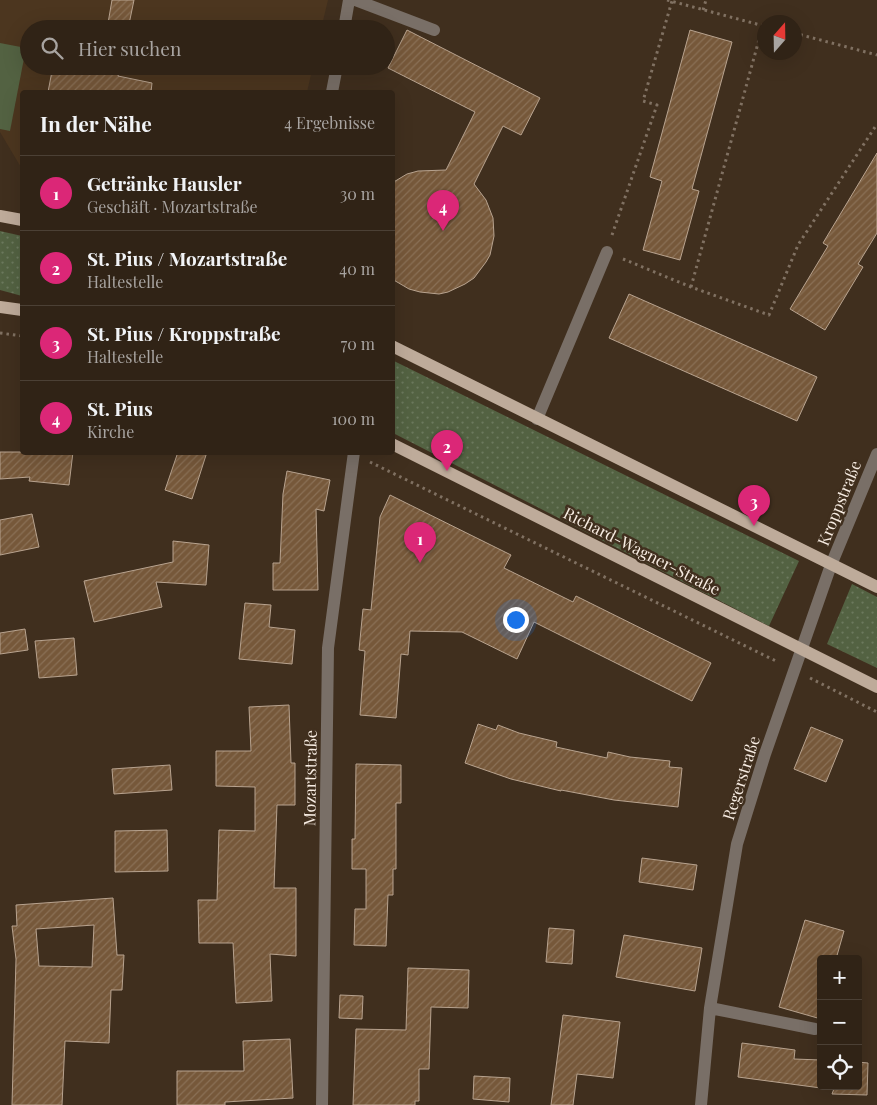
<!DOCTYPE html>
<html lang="de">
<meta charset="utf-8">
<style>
:root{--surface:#302316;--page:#382b1f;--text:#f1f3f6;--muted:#a8a4a1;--line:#4b4035;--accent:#db2777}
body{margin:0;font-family:"Playfair Display",serif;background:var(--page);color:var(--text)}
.controls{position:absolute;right:15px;bottom:15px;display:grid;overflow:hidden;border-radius:5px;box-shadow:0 5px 20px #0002}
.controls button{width:45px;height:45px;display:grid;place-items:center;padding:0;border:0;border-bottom:1px solid var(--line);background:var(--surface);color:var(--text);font:25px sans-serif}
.compass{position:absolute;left:757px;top:15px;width:45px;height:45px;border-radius:50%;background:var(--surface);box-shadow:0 5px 20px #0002;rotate:20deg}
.you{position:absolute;left:515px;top:619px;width:18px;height:18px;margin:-12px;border:4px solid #fff;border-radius:50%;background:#1a73e8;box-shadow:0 0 0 8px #1a73e833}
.badge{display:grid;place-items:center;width:32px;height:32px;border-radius:50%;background:var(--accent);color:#fff;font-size:16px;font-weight:700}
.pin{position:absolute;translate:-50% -41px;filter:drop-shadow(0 1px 2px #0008)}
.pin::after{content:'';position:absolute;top:26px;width:18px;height:15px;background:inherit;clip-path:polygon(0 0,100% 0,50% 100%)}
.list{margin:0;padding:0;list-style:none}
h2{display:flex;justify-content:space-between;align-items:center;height:65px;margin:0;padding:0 20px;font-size:21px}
h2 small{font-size:16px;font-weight:400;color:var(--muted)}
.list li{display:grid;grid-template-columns:32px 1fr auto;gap:15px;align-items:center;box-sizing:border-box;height:75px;padding:0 20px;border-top:1px solid var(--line)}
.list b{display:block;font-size:19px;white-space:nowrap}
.list p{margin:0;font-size:16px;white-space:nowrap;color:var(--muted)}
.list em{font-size:16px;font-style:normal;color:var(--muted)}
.icon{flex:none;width:28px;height:28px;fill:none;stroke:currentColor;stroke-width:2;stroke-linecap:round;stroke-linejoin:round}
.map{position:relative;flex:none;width:877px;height:1105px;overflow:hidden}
.search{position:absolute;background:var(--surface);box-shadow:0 5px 20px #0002;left:20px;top:20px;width:375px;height:55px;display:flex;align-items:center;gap:12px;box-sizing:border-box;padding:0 18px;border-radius:28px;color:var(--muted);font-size:19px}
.panel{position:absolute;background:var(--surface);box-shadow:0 5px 20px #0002;left:20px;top:90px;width:375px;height:365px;border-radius:5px}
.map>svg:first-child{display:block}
.built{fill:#4c361f}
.grass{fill:url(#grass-dots)}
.garden{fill:#536242}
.building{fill:url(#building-hatch);stroke:#b8a38f;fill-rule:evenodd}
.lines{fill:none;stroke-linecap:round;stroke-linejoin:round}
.path{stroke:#807162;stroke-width:3;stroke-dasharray:2.5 4;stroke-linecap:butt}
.service{stroke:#796f67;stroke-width:12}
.minor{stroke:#796f67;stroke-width:12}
.primary{stroke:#beab9a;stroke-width:12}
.labels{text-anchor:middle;stroke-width:5;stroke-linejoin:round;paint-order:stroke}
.street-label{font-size:16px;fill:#f7ece2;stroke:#402f1e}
</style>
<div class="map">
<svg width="877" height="1105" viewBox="0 0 877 1105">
<defs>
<pattern id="grass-dots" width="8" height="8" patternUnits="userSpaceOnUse" patternTransform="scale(1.25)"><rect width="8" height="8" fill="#536242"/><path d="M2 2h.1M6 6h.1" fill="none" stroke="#6c795d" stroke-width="1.8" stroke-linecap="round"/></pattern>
<pattern id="building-hatch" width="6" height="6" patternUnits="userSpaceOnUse" patternTransform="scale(1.25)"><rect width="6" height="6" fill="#76583a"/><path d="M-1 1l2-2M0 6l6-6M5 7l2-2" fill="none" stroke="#8a7056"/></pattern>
</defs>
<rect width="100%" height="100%" fill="#402f1e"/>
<path class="built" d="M 0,0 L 328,0 L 321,29 L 29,29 L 29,66 L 313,66 L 307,92 L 22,92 L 22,169 L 0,132 Z"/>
<path class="grass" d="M 0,231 L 22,236 L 22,296 L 0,290 Z
M 392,360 L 799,561 L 769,626 L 393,433 Z
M 852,584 L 877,597 L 877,668 L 827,644 Z"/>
<path class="garden" d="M 0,43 L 26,48 L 10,131 L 0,129 Z"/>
<path class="building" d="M 112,0 L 134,0 L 128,29 L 107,29 Z
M 407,30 L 540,98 L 521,135 L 503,126 L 474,184 L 486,200 L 493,218 L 494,236 L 490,255 L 486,262 L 474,278 L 465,284 L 448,292 L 439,294 L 420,292 L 409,289 L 392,279 L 392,183 L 407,174 L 418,171 L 446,170 L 475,112 L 388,68 Z
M 690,30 L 732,42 L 692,189 L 699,191 L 680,260 L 643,250 L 662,181 L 650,177 Z
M 53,66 L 68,66 L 98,72 L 99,66 L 120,66 L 118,76 L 152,83 L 151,92 L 48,92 Z
M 877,153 L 877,233 L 858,264 L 863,267 L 825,330 L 790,309 L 828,246 L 823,243 Z
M 629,294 L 817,377 L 797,421 L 609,338 Z
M 0,452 L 73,452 L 69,485 L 29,481 L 30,477 L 0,479 Z
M 178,452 L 207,452 L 192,499 L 165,490 Z
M 287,471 L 330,480 L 324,511 L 316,509 L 318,590 L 273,590 L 273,563 L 280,563 L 283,494 Z
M 390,495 L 511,555 L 504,568 L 573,602 L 576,596 L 711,663 L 692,701 L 534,622 L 517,659 L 462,632 L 410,631 L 408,655 L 401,654 L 396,718 L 360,715 L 365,651 L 359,650 L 363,609 L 371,610 L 380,517 Z
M 32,514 L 39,547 L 0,555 L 0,520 Z
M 173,541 L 209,545 L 206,585 L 156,582 L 162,607 L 94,622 L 84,581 L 173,562 Z
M 245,603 L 271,605 L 269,627 L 295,630 L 292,664 L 239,659 Z
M 25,629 L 28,650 L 0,654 L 0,633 Z
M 74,638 L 77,675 L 39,678 L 35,641 Z
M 289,705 L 291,763 L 295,763 L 295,805 L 277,805 L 274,888 L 296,888 L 296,956 L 270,954 L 272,1001 L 236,1003 L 233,943 L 199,943 L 198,900 L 217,900 L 219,830 L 255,831 L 255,787 L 216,786 L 216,751 L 251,751 L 249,707 Z
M 478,724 L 496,730 L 498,725 L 519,733 L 557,742 L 556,747 L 607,758 L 608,752 L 630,757 L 670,761 L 669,767 L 682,768 L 678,807 L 614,800 L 561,790 L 561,791 L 511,779 L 465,763 Z
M 811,727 L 843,740 L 826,782 L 794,769 Z
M 356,764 L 401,765 L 401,803 L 396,803 L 396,869 L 393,869 L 393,895 L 388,895 L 386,946 L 354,945 L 355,909 L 366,909 L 366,869 L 352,869 L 352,839 L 355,839 Z
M 170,765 L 172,790 L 114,794 L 112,769 Z
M 167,830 L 168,871 L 115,872 L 115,831 Z
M 642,858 L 697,865 L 693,890 L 639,882 Z
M 113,898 L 117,955 L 124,955 L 122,990 L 111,990 L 109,1043 L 65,1041 L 62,1105 L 12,1105 L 16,959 L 12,926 L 17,926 L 16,905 ZM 94,925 L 92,967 L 39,966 L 36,929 Z
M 805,920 L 844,931 L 836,959 L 821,959 L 821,1019 L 779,1007 Z
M 549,928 L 574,930 L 572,964 L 546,962 Z
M 624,935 L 702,948 L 695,991 L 616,977 Z
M 408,968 L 469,970 L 468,1008 L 431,1007 L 429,1069 L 419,1069 L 419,1101 L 415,1101 L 415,1105 L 353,1105 L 356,1029 L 406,1030 Z
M 340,995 L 363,996 L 362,1019 L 339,1018 Z
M 563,1015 L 620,1022 L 613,1078 L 577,1074 L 573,1105 L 551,1105 Z
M 290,1039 L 293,1098 L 225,1102 L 225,1105 L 177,1105 L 177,1071 L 244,1071 L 243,1041 Z
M 742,1043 L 795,1050 L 794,1059 L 821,1060 L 821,1088 L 738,1077 Z
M 858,1062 L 868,1063 L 867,1095 L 832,1094 L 835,1086 L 858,1086 Z
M 474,1076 L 510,1078 L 509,1102 L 473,1099 Z"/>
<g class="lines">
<path class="path" d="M 667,0 L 764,26
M 703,10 L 706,0
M 794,33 L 877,55
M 612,235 L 657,105 L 643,101 L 672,1
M 623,259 L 691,287 L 769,315 L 798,245 L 877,124
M 691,287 L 763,25
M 0,333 L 22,336
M 370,462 L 778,662
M 810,678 L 877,712"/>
<path class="service" d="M 355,0 L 434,30
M 537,419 L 607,252"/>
<path class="minor" d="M 344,29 L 349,0
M 332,92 L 337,66
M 710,1008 L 815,1029
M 322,1105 L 328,648 L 354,452
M 701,1105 L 710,1008 L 737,844 L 765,754 L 831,565 L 877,454"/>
<path class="primary" d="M 0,216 L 22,220
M 0,307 L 22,310
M 392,346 L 877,587
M 392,444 L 877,687"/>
</g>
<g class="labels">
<g class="street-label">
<text transform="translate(839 503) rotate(-68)" y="6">Kroppstraße</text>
<text transform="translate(642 551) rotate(27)" y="6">Richard-Wagner-Straße</text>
<text transform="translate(310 778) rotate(-89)" y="6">Mozartstraße</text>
<text transform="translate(741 778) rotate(-72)" y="6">Regerstraße</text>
</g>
</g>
</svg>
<div class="controls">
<button>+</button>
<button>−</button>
<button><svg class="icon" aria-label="locate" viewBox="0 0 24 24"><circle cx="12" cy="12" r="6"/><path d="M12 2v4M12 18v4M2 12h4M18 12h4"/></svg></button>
</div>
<svg class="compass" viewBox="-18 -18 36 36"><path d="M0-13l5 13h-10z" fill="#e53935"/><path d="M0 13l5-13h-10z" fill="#a8a4a1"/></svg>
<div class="you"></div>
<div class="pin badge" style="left:420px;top:563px">1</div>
<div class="pin badge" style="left:447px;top:471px">2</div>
<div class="pin badge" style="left:754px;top:526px">3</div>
<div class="pin badge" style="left:443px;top:231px">4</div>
<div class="search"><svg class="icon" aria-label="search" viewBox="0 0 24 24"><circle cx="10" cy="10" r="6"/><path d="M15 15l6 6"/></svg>Hier suchen</div>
<section class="panel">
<h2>In der Nähe<small>4 Ergebnisse</small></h2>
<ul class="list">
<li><span class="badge">1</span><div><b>Getränke Hausler</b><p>Geschäft · Mozartstraße</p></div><em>30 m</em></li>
<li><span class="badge">2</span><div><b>St. Pius / Mozartstraße</b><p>Haltestelle</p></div><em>40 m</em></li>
<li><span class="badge">3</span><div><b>St. Pius / Kroppstraße</b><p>Haltestelle</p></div><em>70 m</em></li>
<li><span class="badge">4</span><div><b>St. Pius</b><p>Kirche</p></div><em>100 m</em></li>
</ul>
</section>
</div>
